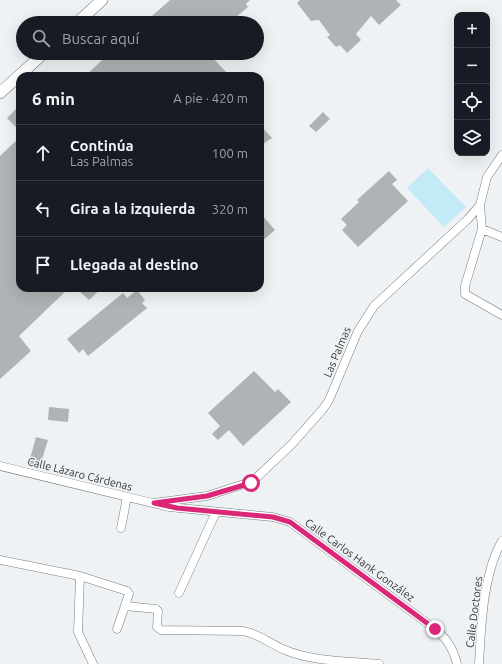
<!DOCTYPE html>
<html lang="es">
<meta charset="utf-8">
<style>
:root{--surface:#171b24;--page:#242831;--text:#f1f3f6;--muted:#9ea1a6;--line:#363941}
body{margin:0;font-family:Ubuntu,sans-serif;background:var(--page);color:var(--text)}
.controls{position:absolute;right:12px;top:12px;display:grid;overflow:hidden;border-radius:8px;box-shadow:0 4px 16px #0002}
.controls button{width:36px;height:36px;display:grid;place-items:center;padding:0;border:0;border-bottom:1px solid var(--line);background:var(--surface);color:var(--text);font:20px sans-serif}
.stop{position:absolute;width:12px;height:12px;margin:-9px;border:3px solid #db2777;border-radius:50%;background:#fff}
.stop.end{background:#db2777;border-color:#fff;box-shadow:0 1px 4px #0008}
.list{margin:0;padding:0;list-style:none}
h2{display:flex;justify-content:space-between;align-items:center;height:52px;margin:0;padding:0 16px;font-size:17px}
h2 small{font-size:13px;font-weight:400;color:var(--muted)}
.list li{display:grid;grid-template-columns:26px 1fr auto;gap:12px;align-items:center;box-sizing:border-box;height:56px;padding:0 16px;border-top:1px solid var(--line)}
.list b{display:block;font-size:15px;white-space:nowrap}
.list p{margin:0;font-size:13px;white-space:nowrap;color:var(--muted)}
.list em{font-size:13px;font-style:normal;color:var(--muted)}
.icon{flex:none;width:22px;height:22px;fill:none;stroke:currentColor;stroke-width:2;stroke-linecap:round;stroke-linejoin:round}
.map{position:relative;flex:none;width:502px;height:664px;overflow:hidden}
.search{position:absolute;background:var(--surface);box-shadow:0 4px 16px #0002;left:16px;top:16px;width:248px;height:44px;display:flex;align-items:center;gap:10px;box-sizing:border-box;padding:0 14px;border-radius:22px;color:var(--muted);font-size:15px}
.panel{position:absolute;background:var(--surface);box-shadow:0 4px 16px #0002;left:16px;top:72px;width:248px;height:220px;border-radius:12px}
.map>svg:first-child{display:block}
.green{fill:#c3eaf7}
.building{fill:#aeb3b5}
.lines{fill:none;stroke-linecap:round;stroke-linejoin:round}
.street-casing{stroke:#777c7d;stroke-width:9}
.secondary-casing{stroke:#777c7d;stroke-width:12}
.street{stroke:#fff;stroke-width:8}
.secondary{stroke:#fff;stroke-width:11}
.route{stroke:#db2777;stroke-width:5}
.labels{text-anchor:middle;stroke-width:3;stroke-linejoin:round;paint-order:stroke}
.street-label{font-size:11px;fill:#343636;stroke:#eef2f4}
</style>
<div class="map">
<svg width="502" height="664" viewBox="0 0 502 664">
<rect width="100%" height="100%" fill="#eef2f4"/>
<path class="green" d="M 428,168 L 466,207 L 444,227 L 407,188 Z"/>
<path class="building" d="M 170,0 L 250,0 L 246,4 L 248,7 L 229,23 L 144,23 Z
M 300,0 L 396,0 L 401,5 L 379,25 L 371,16 L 356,34 L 361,40 L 347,53 L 340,45 L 336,47 L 327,37 L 330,35 L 319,20 L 311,21 L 297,3 Z
M 110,53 L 208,53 L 227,73 L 225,76 L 85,76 Z
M 20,105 L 20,122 L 16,127 L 7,118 Z
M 323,112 L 330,119 L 316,132 L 309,126 Z
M 260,125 L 272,138 L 260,146 Z
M 20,137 L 20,288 L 69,288 L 19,336 L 31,351 L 0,379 L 0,156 Z
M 389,171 L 397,180 L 392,184 L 408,201 L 358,247 L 342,230 L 347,225 L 341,219 L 359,202 L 357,200 Z
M 260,213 L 275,230 L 260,243 Z
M 76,288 L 102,288 L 89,300 Z
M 137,290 L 145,300 L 142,303 L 147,308 L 88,356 L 83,349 L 79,353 L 67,339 L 123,293 L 127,298 Z
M 254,371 L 275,392 L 278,389 L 291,402 L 243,446 L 229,430 L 218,440 L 212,434 L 220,426 L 208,413 Z
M 49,407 L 69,409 L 68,422 L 48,420 Z
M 36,437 L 48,440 L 39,469 L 28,466 Z"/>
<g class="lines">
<defs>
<path id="street" d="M 480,205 L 482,229 L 465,286 L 465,294 L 502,315
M 482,229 L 502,237
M 0,466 L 169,507 L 273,517 L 290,522 L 435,629 C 447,639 453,648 457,664
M 154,503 L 207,496 L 253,481 L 292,444 L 323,409 L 329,400 L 358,331 L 374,306 L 468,219 L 480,205 L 487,177 L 502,155
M 121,528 L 127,497
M 0,560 L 80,576 L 127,591 L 129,594 L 117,629
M 80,576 L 78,632 L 93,664
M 179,593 L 216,512
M 125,606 L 156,609 L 158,611 L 157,627 L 161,630 L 243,631 C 260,634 270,644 285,650 C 314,662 349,661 379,664
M 479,664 C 481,627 483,573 502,541"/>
<path id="secondary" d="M 77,23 L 102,0
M 0,93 L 44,53"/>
</defs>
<use href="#street" class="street-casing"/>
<use href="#secondary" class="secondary-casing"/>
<use href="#street" class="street"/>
<use href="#secondary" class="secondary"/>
</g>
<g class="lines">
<path class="route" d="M 251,483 L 207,496 L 154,503 L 177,508 L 273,517 L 290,522 L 435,629"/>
</g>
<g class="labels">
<g class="street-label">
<text transform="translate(337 352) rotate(-67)" y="4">Las Palmas</text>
<text transform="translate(80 474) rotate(14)" y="4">Calle Lázaro Cárdenas</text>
<text transform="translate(360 560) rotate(36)" y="4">Calle Carlos Hank González</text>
<text transform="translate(474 612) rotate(-83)" y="4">Calle Doctores</text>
</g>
</g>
</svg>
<div class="controls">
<button>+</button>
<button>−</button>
<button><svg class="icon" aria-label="locate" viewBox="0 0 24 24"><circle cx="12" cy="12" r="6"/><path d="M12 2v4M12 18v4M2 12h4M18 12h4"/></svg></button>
<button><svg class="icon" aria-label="layers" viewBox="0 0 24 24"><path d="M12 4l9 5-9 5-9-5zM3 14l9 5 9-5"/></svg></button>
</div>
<div class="stop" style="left:251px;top:483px"></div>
<div class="stop end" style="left:435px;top:629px"></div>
<div class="search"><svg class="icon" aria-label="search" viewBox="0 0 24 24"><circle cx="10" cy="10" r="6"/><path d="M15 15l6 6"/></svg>Buscar aquí</div>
<section class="panel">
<h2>6 min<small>A pie · 420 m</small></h2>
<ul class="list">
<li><svg class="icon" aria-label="ahead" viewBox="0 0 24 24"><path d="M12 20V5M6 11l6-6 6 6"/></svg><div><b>Continúa</b><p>Las Palmas</p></div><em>100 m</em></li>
<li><svg class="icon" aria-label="left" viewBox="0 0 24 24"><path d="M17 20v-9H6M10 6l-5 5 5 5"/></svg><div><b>Gira a la izquierda</b></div><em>320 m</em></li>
<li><svg class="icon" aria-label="arrive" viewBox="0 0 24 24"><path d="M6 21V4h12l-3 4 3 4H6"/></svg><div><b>Llegada al destino</b></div></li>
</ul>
</section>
</div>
